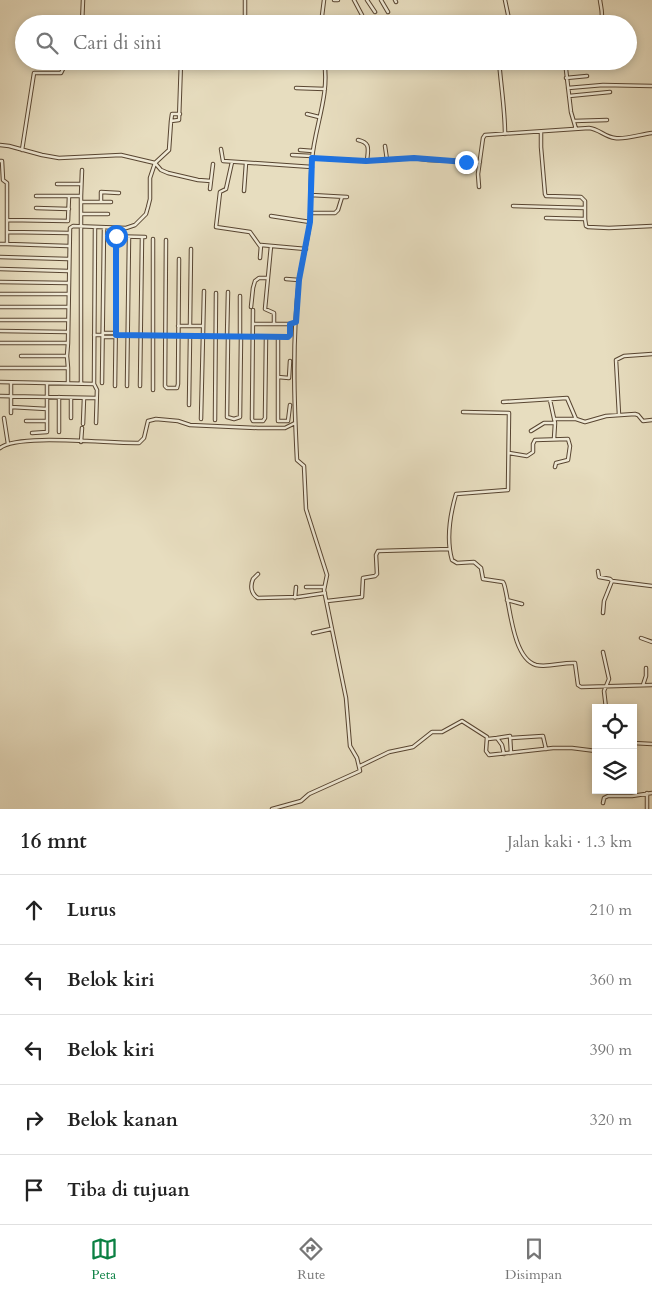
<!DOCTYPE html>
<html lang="id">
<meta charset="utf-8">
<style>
:root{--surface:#fff;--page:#f6f6f6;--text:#222;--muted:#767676;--line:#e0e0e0;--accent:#0b8043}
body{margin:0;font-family:Cardo,serif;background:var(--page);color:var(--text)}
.controls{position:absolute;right:15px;bottom:15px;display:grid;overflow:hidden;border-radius:0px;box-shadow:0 2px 8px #0003}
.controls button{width:45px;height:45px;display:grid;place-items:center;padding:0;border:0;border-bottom:1px solid var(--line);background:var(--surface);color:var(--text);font:25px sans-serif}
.stop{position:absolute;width:15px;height:15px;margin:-11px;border:4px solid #1a73e8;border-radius:50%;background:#fff}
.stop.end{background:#1a73e8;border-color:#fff;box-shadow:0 1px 5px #0008}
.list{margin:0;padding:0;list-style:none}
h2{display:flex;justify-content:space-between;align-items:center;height:65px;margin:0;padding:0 20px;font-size:21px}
h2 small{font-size:16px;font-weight:400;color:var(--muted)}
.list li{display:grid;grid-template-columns:32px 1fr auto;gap:15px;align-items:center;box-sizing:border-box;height:70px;padding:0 20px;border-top:1px solid var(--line)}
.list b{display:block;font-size:19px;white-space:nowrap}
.list em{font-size:16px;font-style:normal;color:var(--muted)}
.icon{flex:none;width:28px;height:28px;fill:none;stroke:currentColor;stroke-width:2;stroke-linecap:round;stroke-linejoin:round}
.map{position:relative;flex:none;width:652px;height:809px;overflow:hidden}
.search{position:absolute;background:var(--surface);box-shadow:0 2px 8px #0003;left:15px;right:15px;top:15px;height:55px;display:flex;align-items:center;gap:12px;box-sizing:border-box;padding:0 18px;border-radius:28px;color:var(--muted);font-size:19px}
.sheet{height:415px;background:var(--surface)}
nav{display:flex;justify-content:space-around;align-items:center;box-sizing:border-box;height:70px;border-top:1px solid var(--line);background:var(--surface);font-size:14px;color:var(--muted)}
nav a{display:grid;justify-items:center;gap:2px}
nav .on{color:var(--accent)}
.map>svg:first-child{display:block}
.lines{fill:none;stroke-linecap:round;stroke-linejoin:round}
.minor-casing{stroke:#584531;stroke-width:4.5}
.minor{stroke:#efe9d5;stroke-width:2.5}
.route{stroke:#1a73e8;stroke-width:6}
</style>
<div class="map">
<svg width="652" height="809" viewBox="0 0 652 809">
<rect width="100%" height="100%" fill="#e7ddbf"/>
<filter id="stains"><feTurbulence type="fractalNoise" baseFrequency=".004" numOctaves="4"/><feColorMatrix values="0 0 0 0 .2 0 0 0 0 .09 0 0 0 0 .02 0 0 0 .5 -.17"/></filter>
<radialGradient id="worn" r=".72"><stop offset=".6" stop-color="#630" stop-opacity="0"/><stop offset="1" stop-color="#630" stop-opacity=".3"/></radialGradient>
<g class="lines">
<defs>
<path id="minor" d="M 245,0 L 245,24
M 334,0 L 338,0
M 354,0 L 362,15
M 367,0 L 375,12
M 381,0 L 388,12
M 395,0 L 396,2
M 505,0 L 510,24
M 82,24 L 83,0
M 321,24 L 324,0
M 511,24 L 520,22 L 534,24
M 597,24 C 605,18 601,9 600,0
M 499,61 C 501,86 505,110 505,134
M 565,61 L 571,112 L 576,129
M 566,78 L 587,76
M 296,88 L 325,89
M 568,88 L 603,85 L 652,86
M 569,96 L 610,92
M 307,114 L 319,117
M 171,121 L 172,114 L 180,114
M 574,121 L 607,120
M 541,132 L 541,147 L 545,194 L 546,196 L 581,197 L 585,201 L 585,219 L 546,218
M 358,140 C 371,143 368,149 367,161
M 0,145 L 9,146 L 42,155 L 59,158 L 121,155 L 155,163 L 161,170 L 168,173 L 198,180 L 211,181
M 385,146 L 387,160
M 221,149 L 223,161 L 312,167
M 22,150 L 34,73 L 61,73 L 67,61
M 300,150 L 313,151
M 292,155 L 312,156
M 312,158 L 366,161 L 414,158 L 428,160 L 480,162
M 0,161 L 2,161 L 3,180 L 7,183 L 7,244 L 0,244
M 232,162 L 226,189 L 220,192 L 216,227 L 250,232 L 260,246
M 57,184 L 81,184
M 479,187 L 478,174 L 483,138 L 485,135 L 589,128 C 599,129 605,137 615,138 C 624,140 642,134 652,133
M 210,189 L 213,164
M 244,191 L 246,163
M 311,195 L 347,197
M 69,196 L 81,196 L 81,383
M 81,196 L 82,170
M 81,202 L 111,202
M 101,202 L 101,192 L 119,193
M 513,206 L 585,208
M 36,208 L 69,209
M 310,213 L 335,213 L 338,210 L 342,197
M 81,214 L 108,214
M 271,216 L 310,222
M 585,219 L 586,226 L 588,227 L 609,228 L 652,226
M 7,220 L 68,221 L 69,196 L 36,196
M 95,227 L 94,384 L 97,390 L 96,423
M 8,232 L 69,233
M 104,236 L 145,237
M 166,240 L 165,386 L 167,388 L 177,388 L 178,384 L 179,259
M 7,244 L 68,246
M 271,246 L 265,309 L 274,313 L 274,324
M 0,257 L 68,259
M 260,258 L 261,245 L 306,249
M 0,269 L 68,271
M 286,279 L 299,280
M 0,282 L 68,283
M 0,294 L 68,294
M 0,307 L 68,307
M 251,307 L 253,288 L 255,281 L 259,278 L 268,278
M 253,310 L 252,419 L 253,421 L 263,421 L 265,418 L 266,337
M 0,320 L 68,320
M 253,324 L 291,324
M 178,326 L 203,326
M 190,326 L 191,249
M 0,331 L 68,332
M 103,333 L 116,333
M 94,335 L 103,335
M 116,335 L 288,337 L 290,335 L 291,324 L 296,322
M 103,337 L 116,337
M 227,337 L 228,292
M 228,337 L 227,417 L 234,419 L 240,417 L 241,337
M 240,337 L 240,296
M 278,337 L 278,421 L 288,421 L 290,405
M 0,343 L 68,343 L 70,228 L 73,226 L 126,228 L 135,225 L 146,214 L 148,207 L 150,199 L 150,178 L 155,163 L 169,150 L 171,121 L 179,120 L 181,61
M 21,356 L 67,356 L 68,343
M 0,368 L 68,368 L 67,356
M 68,368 L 68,383
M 278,377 L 289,378 L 290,361
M 0,382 L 94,384
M 102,383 L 104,229
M 115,386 L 117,236
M 127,386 L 129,237
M 140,386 L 142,237
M 153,390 L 153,239
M 0,396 L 96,398
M 71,398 L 71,418
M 550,400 L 555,423 L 554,439
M 503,402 L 567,398 L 576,419
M 189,405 L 190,337
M 11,407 L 47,409
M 463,412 L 509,413 L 508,490 L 456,494 C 450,515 446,539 452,560 L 457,563 L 474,562 L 481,568 L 483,579 L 503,582 L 504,584 C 510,603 512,658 536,665 C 548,668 563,662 575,663 L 578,685 L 581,687 L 652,685
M 11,413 L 11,383
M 619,415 L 616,360 L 624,356 L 652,354
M 4,418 L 8,444
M 201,419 L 204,291
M 554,419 L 576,419 L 585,422 L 606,416 L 635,414 L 638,415 L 643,421 L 652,420
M 215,420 L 216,293
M 26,421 L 47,421
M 83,424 L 84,398
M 531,431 L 544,423 L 555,423
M 59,432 L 59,397
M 32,433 L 47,432 L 47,383
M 81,442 L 82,428
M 0,448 C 17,433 112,444 139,443 L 144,438 L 148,421 L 156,419 L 178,421 L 190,425 L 258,428 L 285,428 L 295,423
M 509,453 L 527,456 L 533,452 L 533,444 L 535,440 L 568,439 L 570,446 L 568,460 L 556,463 L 555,467
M 598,571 L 599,577 L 610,579 L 612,581
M 258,574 L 253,579 C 250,586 251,594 258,598 L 298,597 L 325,593
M 306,587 L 324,587
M 295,598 L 296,587
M 507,600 L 522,604
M 327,601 L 362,597 L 363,578 L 375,576 L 377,574 L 376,555 L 378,551 L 449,549
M 603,613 L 604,601 L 612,581 L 652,586
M 313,633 L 331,629
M 641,638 L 652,642
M 603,652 L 609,679 L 604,691 L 606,708
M 643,685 L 646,676 L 646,668
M 497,738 L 510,736 L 511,753
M 511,738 L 543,736 L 546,749
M 488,739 L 497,738 L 502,745 L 504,754
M 633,743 L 652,744
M 360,766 L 389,752 L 413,747 L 432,732 L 442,732 L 462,721 L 487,737 L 486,751 L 489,755 L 553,748 L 572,748 L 596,751
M 603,803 L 604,798 L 608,796 L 632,796 L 652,793
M 272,809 L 301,801 L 309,794 L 360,771 L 357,758 L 350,746 L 346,698 L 324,590 L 327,575 L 306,509 L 304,466 L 297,460 C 294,400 292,339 299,280 C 302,260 308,241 310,220 C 311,200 310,179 312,159 C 315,126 330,94 324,61
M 647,809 L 647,793"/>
</defs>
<use href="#minor" class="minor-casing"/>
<use href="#minor" class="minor"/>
</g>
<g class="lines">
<path class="route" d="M 116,236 L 116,335 L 288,337 L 290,335 L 290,324 L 296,322 L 299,280 L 310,222 L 312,158 L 366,161 L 414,158 L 466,162"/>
</g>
<rect width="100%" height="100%" filter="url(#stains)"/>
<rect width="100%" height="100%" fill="url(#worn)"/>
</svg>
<div class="controls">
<button><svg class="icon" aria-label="locate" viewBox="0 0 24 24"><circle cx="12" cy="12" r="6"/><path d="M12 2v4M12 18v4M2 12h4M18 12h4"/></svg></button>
<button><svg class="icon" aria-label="layers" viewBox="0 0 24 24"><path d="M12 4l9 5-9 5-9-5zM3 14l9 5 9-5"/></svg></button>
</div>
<div class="stop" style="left:116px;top:236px"></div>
<div class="stop end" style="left:466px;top:162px"></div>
<div class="search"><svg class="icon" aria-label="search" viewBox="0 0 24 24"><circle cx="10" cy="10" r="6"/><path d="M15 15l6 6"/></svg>Cari di sini</div>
</div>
<section class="sheet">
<h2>16 mnt<small>Jalan kaki · 1.3 km</small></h2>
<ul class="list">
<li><svg class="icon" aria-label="ahead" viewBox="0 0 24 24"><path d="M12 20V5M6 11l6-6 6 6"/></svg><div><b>Lurus</b></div><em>210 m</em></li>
<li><svg class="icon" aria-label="left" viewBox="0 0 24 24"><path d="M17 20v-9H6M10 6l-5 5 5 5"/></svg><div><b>Belok kiri</b></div><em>360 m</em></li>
<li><svg class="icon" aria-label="left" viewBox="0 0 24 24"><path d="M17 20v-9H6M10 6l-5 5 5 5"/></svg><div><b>Belok kiri</b></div><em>390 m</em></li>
<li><svg class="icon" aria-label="right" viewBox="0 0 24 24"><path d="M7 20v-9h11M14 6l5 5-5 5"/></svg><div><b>Belok kanan</b></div><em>320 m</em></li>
<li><svg class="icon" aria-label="arrive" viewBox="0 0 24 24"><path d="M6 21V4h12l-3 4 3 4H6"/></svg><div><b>Tiba di tujuan</b></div></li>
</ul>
</section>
<nav>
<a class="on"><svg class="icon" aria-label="map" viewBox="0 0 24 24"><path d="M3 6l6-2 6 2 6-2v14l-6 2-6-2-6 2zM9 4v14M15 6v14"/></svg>Peta</a>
<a><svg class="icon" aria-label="directions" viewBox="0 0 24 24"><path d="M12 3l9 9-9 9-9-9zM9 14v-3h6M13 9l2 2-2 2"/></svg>Rute</a>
<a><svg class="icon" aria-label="saved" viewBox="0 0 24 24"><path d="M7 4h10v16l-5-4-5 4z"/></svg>Disimpan</a>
</nav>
